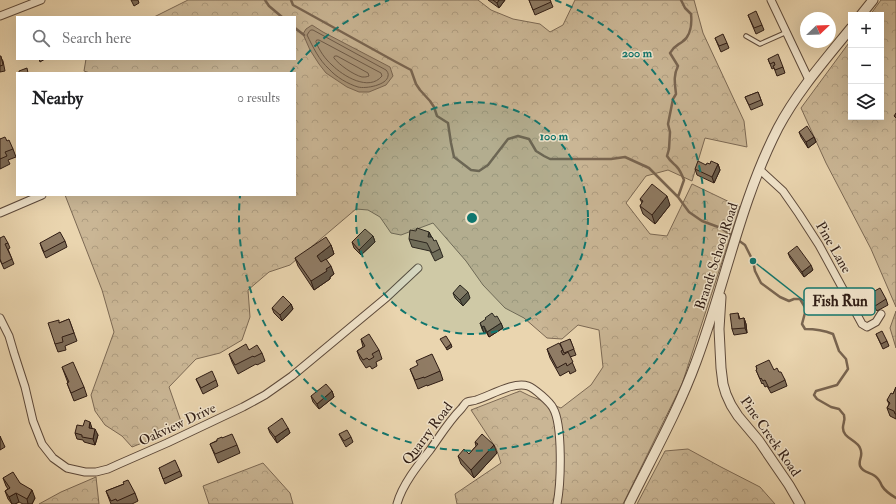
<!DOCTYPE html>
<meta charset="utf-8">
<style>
:root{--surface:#fff;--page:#f2f2f2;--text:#202124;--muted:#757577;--line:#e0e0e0}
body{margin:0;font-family:"IM FELL Double Pica",serif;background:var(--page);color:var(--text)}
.controls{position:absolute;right:12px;top:12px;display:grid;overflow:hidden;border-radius:0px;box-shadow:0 4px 16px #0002}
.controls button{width:36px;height:36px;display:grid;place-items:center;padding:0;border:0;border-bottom:1px solid var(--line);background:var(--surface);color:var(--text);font:20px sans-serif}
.compass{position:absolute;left:800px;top:12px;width:36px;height:36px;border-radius:50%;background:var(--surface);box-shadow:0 4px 16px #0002;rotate:67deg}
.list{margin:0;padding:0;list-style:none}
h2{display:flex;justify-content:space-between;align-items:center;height:52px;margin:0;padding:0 16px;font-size:17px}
h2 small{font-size:13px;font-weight:400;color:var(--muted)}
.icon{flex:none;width:22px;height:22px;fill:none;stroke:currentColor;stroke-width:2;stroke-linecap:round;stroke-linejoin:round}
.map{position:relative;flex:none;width:896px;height:504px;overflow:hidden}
.search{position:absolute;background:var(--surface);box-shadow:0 4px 16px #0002;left:16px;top:16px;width:280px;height:44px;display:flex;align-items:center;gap:10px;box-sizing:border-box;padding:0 14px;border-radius:0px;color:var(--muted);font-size:15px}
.panel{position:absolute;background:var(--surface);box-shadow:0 4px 16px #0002;left:16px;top:72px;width:280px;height:124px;border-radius:0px}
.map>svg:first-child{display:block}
.forest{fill:url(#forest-crowns);stroke:#7c6954}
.water{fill:#aa967a;stroke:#796551}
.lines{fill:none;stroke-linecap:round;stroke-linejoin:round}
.shore{stroke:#6c5947;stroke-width:1}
.stream{stroke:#796551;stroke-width:2.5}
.service-casing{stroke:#5e4a3b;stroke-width:5.5}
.minor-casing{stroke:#5e4a3b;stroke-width:9}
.tertiary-casing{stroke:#5e4a3b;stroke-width:11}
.service{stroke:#f1e4cb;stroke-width:3.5}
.minor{stroke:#f1e4cb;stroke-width:7}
.tertiary{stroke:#f1e4cb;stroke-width:9}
.wall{fill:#7c6b57;stroke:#2f1c14}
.shaded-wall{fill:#655747;stroke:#2f1c14}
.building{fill:#907c65;stroke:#2f1c14}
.ring{fill:none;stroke:#0f766e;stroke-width:2;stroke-dasharray:7 5}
.labels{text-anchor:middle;stroke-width:3;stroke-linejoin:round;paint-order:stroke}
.street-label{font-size:14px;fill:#2f1c14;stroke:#f1e4cb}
.centre{fill:#0f766e;stroke:#f1e4cb;stroke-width:2}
.ring-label{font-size:12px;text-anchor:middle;font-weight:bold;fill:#0f766e;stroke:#f1e4cb;stroke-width:3;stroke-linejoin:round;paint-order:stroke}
.leader{fill:none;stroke:#0f766e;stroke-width:1.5}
.callout-dot{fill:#0f766e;stroke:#f1e4cb;stroke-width:1.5}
.callout{fill:#f1e4cb;stroke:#0f766e;stroke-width:1.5}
.callout-label{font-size:15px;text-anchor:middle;font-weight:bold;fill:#2f1c14}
</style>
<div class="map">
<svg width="896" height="504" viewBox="0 0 896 504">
<defs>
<pattern id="forest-crowns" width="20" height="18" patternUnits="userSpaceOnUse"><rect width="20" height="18" fill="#cab695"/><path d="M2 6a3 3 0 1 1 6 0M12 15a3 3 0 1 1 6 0" fill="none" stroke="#ae9c80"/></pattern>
</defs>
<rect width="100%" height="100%" fill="#ead5af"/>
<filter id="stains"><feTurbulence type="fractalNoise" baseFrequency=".005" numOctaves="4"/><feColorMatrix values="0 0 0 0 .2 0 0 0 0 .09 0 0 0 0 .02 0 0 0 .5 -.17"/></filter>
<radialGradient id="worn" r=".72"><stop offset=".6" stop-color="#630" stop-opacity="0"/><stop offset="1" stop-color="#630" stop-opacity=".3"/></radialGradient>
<path class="forest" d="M 188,0 L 478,0 L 491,10 L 513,19 L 540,24 L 550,32 L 563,25 L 575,0 L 694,0 L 703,33 L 744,121 L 747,147 L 705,138 L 692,181 L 668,170 L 646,176 L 626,203 L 650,234 L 667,236 L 692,184 L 740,207 L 682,384 L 623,504 L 457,504 L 455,494 L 501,463 L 496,448 L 471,410 L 520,391 L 530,396 L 561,408 L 591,385 L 603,367 L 599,330 L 578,325 L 562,339 L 547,338 L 524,318 L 505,308 L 483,285 L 466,261 L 433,223 L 401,235 L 391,233 L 380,217 L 368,210 L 356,209 L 290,265 L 269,272 L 248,290 L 250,317 L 242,340 L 220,353 L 196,359 L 169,387 L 183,427 L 132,447 L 122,436 L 105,425 L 95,411 L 91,395 L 114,332 L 102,290 L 65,195 L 295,195 L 295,73 L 90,73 L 84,71 L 86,59 L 295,59 L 295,17 L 154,17 Z
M 881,0 L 896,0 L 896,307 L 871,249 L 826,163 L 801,108 L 851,40 L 851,117 L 881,117 L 881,15 L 870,15 Z
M 896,311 L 896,348 L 890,328 Z
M 688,449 L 721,467 L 760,487 L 775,504 L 637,504 L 665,451 Z
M 263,463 L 290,493 L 293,504 L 209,504 L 203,486 Z
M 96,477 L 99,504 L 39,504 L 61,492 Z"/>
<path class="water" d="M 312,25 L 323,32 L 390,67 L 393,76 L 386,85 L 369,92 L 359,92 L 347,87 L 326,73 L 319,64 L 310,50 L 303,34 L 306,29 Z"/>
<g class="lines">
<path class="shore" d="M 311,30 L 313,30 L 386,70 C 387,71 389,74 388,76 C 387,85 366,89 358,87 C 348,84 336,77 329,69 C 319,60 313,47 307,35 L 309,32 Z
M 317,40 L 319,40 L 381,73 L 382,76 C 369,92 343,76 332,65 C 325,59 319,50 316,42 Z
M 335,56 L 337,56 L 368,73 L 369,76 C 366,77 366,77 362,77 C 354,75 339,65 334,58 Z"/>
<path class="stream" d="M 265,0 L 269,6 L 282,17
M 291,0 L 293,5 L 396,62 L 411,70 L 416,84 L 420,90 L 430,101 L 434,107 L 437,116 L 448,123 L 451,143 L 454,157 L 471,170 L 479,171 L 488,165 L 508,139 L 518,136 L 529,139 L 536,151 L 544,156 L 550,159 L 611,159 L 625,157 L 649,168 L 678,197
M 681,0 L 685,8 L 691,14 C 692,23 691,36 682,42 C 676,46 674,46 670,53 L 678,66 C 673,76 675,84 676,94 L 673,99 L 668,124 L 670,132 L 669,149 L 667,156 C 670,161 673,163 677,167 C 680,170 682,175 684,180 L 678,197 L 689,212 L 702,221 L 721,228 L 745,245 L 753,261 L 755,271 L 761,283 L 780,297 L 789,301 L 794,299 L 800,299 L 806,309 L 802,324 L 805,329 C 816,329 823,330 833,334 L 839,351 L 846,359 L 848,369 L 837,385 L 816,391 L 814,395 L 817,399 L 831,407 L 839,409 L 844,415 C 844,417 845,419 844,421 C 844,423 843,425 843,427 C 842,438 857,440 860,448 C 864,456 858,459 860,466 C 863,473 870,472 875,476 C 879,479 880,481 882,486 C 885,491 891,495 896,498
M 295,28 L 304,35"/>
<defs>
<path id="service" d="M 746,36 L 760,44 L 787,32"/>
<path id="minor" d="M 771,0 L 809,80
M 0,16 L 41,0
M 759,169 L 783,191 L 799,214 L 819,245 L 862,324 L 867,327 L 876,322 L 881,314
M 0,213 L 42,195
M 0,318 L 9,336 L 14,353 L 25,387 L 33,421 L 42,444 L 53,458 L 67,468 L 85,472 L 96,472 L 108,469 L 119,464 L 167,443 L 243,407 L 265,395 L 292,376 L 387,297 L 418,268
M 397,504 C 402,485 418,465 430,450 C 440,436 449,421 461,409 C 463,407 465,403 467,402 C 470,401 474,401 476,400 C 490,396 513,381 528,386 C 534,388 550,402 553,408 C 563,425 561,484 557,504"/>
<path id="tertiary" d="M 861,15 L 873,0
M 721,297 L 719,329 L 721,368 L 723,384 L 726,394 L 731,405 L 738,416 L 759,441 L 789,485 L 800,504
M 629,504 C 652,457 678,411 696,362 C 725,285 740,202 778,128 C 797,92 825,60 851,28"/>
</defs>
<use href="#service" class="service-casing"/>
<use href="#minor" class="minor-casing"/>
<use href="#tertiary" class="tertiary-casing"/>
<use href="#service" class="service"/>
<use href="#minor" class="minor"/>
<use href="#tertiary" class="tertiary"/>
</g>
<path class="wall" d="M 131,0 L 138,0 L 139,3 L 134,6 Z
M 488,0 L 505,0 L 499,8 Z
M 529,0 L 550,0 L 553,7 L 535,15 Z
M 748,15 L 762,25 L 764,30 L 756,34 Z
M 715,38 L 727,43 L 729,48 L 721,52 Z
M 0,56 L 3,61 L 5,71 L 0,72 Z
M 39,59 L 45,59 L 40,62 Z
M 768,59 L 783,67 L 785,73 L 777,76 L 774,68 L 772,69 Z
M 758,92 L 763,105 L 751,110 L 745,97 Z
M 799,132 L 814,137 L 816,142 L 808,148 L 801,137 Z
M 0,139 L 7,141 L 13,149 L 16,157 L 8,160 L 10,164 L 0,169 Z
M 718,164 L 720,170 L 714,183 L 697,175 L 695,169 L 706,165 Z
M 640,199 L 670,205 L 655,224 L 643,214 L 640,206 L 642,203 Z
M 429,232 L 434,241 L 440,249 L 443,257 L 435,261 L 430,251 L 412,247 L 409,239 Z
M 373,236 L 375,242 L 361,255 L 354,248 L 352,242 Z
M 0,238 L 8,243 L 10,248 L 8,249 L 14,264 L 4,269 L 0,260 Z
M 65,241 L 67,247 L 46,258 L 42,249 L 40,243 Z
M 331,245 L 334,254 L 326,259 L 334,274 L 330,277 L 330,279 L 314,290 L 298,266 L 295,258 Z
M 788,253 L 813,270 L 804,277 L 790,258 Z
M 453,293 L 470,298 L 463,306 L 455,298 Z
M 871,293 L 886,299 L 888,305 L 877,311 L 872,303 L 870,297 L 872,296 Z
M 291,304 L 293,309 L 282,321 L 274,313 L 272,308 Z
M 738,313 L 740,319 L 744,318 L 746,324 L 747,333 L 734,335 L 732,329 Z
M 495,317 L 501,323 L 503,328 L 489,337 L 486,332 L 484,333 L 482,329 L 480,323 Z
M 69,319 L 77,341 L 65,346 L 66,350 L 58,352 L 55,344 L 59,323 Z
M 876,334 L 887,341 L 889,346 L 883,349 Z
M 361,339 L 379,350 L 382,359 L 376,362 L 377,366 L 372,369 L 370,366 L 366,368 L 360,359 L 357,351 L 363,347 Z
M 570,339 L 576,355 L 570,357 L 576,371 L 570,374 L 569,371 L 560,376 L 550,358 L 547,349 L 563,350 Z
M 249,350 L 262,353 L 265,361 L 257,365 L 256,364 L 238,374 L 232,362 L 229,354 Z
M 756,366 L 774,370 L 779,372 L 785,380 L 787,386 L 771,393 L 767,386 L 765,387 L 763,383 L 762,384 L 756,370 L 757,370 Z
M 62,367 L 84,387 L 87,396 L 74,401 L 67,383 L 68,383 Z
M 410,369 L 440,371 L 443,380 L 427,386 L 427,385 L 418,389 Z
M 196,379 L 216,380 L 218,386 L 203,394 Z
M 896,387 L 896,419 L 890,416 L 887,408 L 889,404 L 887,400 L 893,394 Z
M 332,391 L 334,397 L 319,409 L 313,402 L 311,396 Z
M 92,428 L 98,435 L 95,445 L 84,442 L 83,440 L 77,439 L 75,433 Z
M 268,428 L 288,428 L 290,433 L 277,443 L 270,433 Z
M 339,434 L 351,437 L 353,442 L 346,447 L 342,440 Z
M 0,436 L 5,447 L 0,450 Z
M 222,438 L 237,445 L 240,453 L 218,463 L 210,444 Z
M 475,442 L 497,453 L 474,478 L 461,464 L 458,456 L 469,454 L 476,446 Z
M 159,468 L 180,471 L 182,476 L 165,484 Z
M 3,478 L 20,483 L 35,498 L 32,504 L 23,504 L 19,502 L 15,504 L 12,504 L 8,499 L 5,491 L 8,489 L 6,486 Z
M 124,484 L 135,493 L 138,501 L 132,504 L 111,504 L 106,491 Z"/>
<path class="shaded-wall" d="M 499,0 L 505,0 L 499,8 L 497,3 Z
M 814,137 L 816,142 L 808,148 L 806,142 Z
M 718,164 L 720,170 L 714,183 L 712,177 Z
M 667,196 L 670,205 L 655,224 L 652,215 Z
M 429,232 L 432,240 L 428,237 Z
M 373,236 L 375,242 L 361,255 L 359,250 Z
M 331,245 L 334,254 L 320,264 L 317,256 Z
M 811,265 L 813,270 L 804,277 L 802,272 Z
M 331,266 L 334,274 L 330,277 L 330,279 L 314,290 L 311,281 L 326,269 Z
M 468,292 L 470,298 L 463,306 L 460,300 Z
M 291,304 L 293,309 L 282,321 L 280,315 Z
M 744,318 L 746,324 L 747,333 L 745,328 Z
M 501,323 L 503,328 L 489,337 L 487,332 Z
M 484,326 L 486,332 L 484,333 L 482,327 Z
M 451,344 L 452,347 L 447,350 L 446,348 Z
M 332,391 L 334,397 L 319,409 L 317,404 Z
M 90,422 L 92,428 L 91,433 L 89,428 Z
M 288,428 L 290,433 L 277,443 L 275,437 Z
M 95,429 L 98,435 L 95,445 L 93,439 Z
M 494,445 L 497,453 L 474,478 L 471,470 Z
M 32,490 L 35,498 L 32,504 L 28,504 L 27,499 Z
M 16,493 L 19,502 L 15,504 L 12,504 L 9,497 Z"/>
<path class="building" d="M 493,0 L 499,0 L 497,3 Z
M 529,0 L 550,0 L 551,2 L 533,10 Z
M 756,11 L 762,25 L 754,28 L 748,15 Z
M 723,34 L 727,43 L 719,46 L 715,38 Z
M 778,54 L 783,67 L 775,70 L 773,66 L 775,65 L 774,62 L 770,64 L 768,59 Z
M 0,56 L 1,56 L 3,65 L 0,66 Z
M 27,68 L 28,73 L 19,73 L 19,71 Z
M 758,92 L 761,100 L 749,105 L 745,97 Z
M 896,113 L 896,118 L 894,116 Z
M 807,126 L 814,137 L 806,142 L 799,132 Z
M 5,137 L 7,141 L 9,140 L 13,149 L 5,152 L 7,156 L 0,159 L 0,139 Z
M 698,161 L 706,165 L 707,163 L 710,164 L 711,161 L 718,164 L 712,177 L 695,169 Z
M 652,184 L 667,196 L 652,215 L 640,206 L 643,201 L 640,199 Z
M 417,228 L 429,232 L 428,237 L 432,237 L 434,241 L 436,240 L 440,249 L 432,253 L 427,243 L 409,239 L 410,230 L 416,231 Z
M 365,229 L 373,236 L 359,250 L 352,242 Z
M 60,232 L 65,241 L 44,252 L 40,243 Z
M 4,236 L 8,243 L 5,244 L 12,259 L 2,264 L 0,259 L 0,238 Z
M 326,237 L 331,245 L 317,256 L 321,262 L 326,259 L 331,266 L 326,269 L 327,271 L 311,281 L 295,258 Z
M 797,246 L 811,265 L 802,272 L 788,253 Z
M 460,285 L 468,292 L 460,300 L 453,293 Z
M 880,288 L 886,299 L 875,306 L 870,297 L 873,296 L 871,293 Z
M 283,296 L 291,304 L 280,315 L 272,308 Z
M 492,313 L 495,317 L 497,316 L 501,323 L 487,332 L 484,326 L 482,327 L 480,323 L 486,319 L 485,318 Z
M 738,313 L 739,319 L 744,318 L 745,328 L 732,329 L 730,314 Z
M 69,319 L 74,333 L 62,337 L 63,342 L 55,344 L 48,323 L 59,320 L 59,323 Z
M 882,331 L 887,341 L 881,344 L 876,334 Z
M 369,334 L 379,350 L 372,354 L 374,357 L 369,360 L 367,358 L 363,360 L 357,351 L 365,346 L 361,339 Z
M 446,336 L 451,344 L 446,348 L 440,339 Z
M 570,339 L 574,349 L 564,353 L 560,343 Z
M 559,343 L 563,350 L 561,351 L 563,355 L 568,352 L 573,362 L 567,366 L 566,363 L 557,368 L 547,349 Z
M 246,344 L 249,350 L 257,345 L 262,353 L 254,357 L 253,356 L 235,365 L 229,354 Z
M 432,354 L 440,371 L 424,378 L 424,377 L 415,380 L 410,369 L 418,365 L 416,361 Z
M 769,360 L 774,370 L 777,368 L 779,372 L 781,372 L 785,380 L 769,388 L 765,380 L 763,381 L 761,378 L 760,379 L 756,370 L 757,369 L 756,366 Z
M 73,362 L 84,387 L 71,393 L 67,383 L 69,382 L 62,367 Z
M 212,371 L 216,380 L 201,388 L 196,379 Z
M 326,384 L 332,391 L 317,404 L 311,396 Z
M 896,387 L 896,414 L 895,414 L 894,411 L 887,408 L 890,403 L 887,400 L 891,393 L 893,394 Z
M 282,418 L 288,428 L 275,437 L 268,428 Z
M 85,420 L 90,422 L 89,428 L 95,429 L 93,439 L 82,437 L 82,435 L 75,433 L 77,425 L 83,426 Z
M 347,430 L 351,437 L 344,441 L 339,434 Z
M 232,434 L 237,445 L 215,454 L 210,444 L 217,441 L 217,439 L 222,437 L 222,438 Z
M 482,434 L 494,445 L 471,470 L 458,456 L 464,449 L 469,454 L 478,444 L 475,442 Z
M 175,460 L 180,471 L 163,479 L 159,468 Z
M 13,472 L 20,483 L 32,490 L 27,499 L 16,493 L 9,497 L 5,491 L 10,488 L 3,478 Z
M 128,480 L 135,493 L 117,501 L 116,499 L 111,501 L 106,491 L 124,484 L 123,482 Z"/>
<circle cx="472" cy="218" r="116" fill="#0f766e" fill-opacity=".12"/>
<g class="ring">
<circle cx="472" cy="218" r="116"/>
<path d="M290 73A233 233 0 0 1 389 0M555 0A233 233 0 1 1 240 196"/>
</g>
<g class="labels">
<g class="street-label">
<text transform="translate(834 247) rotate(60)" y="5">Pine Lane</text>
<text transform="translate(716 256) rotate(-72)" y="5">Brandt School Road</text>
<text transform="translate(177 424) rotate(-25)" y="5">Oakview Drive</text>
<text transform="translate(427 433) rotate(-53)" y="5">Quarry Road</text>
<text transform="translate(771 436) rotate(55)" y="5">Pine Creek Road</text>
</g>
</g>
<circle cx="472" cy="218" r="6" class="centre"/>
<g class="ring-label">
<text x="637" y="57">200 m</text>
<text x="554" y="140">100 m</text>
</g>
<path class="leader" d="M753 261L804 301"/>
<circle class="callout-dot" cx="753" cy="261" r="4"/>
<rect class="callout" x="804" y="288" width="71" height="27" rx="4"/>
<g class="callout-label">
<text x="840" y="306">Fish Run</text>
</g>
<rect width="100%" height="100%" filter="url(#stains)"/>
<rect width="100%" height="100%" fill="url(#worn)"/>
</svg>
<div class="controls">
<button>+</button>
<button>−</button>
<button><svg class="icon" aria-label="layers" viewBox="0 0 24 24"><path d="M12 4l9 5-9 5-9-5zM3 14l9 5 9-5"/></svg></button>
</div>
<svg class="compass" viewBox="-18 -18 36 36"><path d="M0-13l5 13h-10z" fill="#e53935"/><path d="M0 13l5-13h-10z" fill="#757577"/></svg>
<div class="search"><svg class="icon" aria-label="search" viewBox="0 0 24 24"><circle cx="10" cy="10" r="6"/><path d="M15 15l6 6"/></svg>Search here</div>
<section class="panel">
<h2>Nearby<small>0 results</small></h2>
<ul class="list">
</ul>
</section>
</div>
